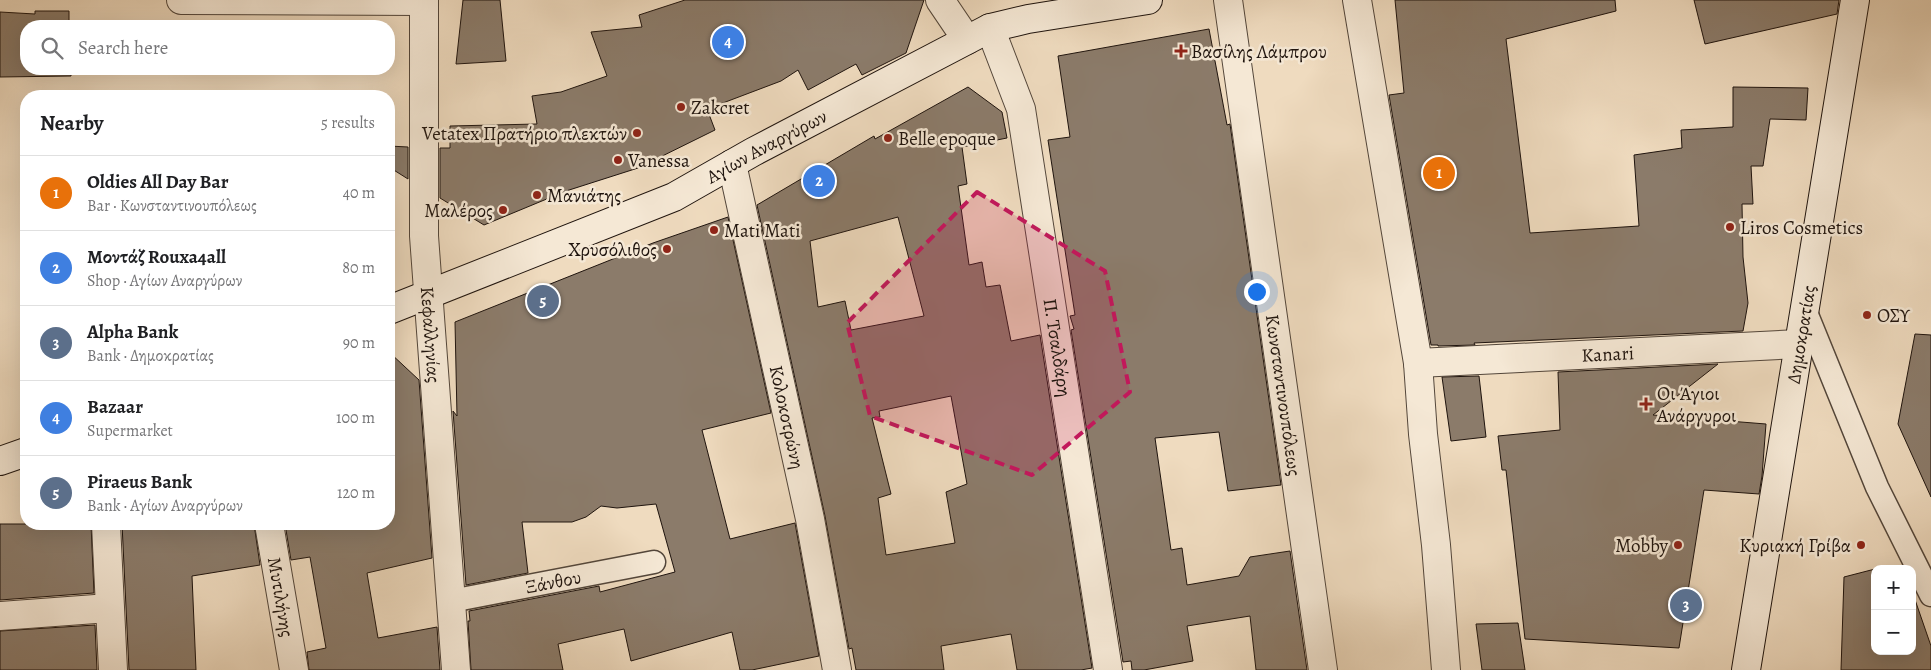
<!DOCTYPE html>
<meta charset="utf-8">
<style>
:root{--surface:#fff;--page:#f6f6f6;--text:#202124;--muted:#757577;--line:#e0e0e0;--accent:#8f2418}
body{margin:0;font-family:Alegreya,serif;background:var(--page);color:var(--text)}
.controls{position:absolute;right:15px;bottom:15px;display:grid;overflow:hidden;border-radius:10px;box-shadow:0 5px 20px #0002}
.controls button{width:45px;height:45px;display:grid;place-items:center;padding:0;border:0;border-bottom:1px solid var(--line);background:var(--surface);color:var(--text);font:25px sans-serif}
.you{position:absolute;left:1256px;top:291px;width:18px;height:18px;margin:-12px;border:4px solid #fff;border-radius:50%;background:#1a73e8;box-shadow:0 0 0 8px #1a73e833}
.badge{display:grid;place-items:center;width:32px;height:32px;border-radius:50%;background:var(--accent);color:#fff;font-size:16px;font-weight:700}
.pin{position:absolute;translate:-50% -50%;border:2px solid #fff;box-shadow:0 1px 5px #0006}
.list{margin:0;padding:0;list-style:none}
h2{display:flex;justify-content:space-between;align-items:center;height:65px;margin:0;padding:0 20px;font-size:21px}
h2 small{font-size:16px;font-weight:400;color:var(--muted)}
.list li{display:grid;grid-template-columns:32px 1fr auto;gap:15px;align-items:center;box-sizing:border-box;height:75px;padding:0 20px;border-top:1px solid var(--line)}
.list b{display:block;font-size:19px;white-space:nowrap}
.list p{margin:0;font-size:16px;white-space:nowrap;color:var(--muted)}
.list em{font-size:16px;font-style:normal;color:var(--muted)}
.icon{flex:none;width:28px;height:28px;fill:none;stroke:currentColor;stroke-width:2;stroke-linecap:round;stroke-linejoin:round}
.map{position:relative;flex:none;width:1931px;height:670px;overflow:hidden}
.search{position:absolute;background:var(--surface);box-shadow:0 5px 20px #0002;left:20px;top:20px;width:375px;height:55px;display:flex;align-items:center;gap:12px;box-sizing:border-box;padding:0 18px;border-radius:20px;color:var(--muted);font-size:19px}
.panel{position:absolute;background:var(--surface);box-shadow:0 5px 20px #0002;left:20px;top:90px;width:375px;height:440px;border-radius:20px}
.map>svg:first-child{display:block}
.building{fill:#8b7b6a;stroke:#1f140e;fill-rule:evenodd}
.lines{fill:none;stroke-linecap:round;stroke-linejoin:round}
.lane-casing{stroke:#53463a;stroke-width:25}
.street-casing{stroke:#53463a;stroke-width:30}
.secondary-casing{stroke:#1f140e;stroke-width:30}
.lane{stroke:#f5e8d5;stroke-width:22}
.street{stroke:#f5e8d5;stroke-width:28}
.secondary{stroke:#f5e8d5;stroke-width:28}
.marked{fill:#c2185b;fill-opacity:0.2;stroke:#c2185b;stroke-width:4;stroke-dasharray:10 6;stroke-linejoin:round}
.poi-dot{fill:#8f2418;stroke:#f5e8d5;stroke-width:2}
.labels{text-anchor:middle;stroke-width:5;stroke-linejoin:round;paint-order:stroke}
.poi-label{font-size:19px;fill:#1f140e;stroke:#f5e8d5;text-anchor:start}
.street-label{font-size:19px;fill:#1f140e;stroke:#f5e8d5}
</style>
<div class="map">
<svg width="1931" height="670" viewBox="0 0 1931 670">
<rect width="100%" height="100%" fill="#efdbbf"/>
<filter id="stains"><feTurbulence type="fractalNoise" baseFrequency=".004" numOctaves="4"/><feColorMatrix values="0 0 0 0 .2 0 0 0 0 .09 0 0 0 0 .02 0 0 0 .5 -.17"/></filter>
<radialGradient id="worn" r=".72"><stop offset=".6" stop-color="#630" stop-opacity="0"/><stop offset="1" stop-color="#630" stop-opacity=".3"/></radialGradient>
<path class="building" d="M 463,0 L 500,0 L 506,61 L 456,64 Z
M 685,0 L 924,0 L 906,53 L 862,75 L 856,64 L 808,90 L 798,70 L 781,81 L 707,109 L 715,130 L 638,168 L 566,191 L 484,225 L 440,198 L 440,148 L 450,148 L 450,126 L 537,124 L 532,96 L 561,92 L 607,76 L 591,32 L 642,27 L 639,15 Z
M 1395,0 L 1615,0 L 1616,11 L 1506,39 L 1530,233 L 1639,226 L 1634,155 L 1682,148 L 1681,130 L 1733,127 L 1733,87 L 1808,88 L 1806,120 L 1770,119 L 1763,166 L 1751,166 L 1753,204 L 1742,204 L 1743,257 L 1748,303 L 1743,331 L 1474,343 L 1475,345 L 1438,346 L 1438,345 L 1431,345 L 1389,95 L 1404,93 Z
M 1694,0 L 1839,0 L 1837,14 L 1705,44 Z
M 35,11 L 69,11 L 69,26 L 26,26 L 26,69 L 71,69 L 71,76 L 0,77 L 0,12 L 35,14 Z
M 1209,29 L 1227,125 L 1230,124 L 1281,485 L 1228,491 L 1219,432 L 1155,438 L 1171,550 L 1182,548 L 1187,585 L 1239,576 L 1250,557 L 1290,551 L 1307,670 L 1256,670 L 1250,616 L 1187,626 L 1193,661 L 1144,670 L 1132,670 L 1131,661 L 1123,662 L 1071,330 L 1074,329 L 1070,316 L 1075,315 L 1048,140 L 1070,137 L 1058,56 Z
M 968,87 L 1002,112 L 1007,138 L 962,147 L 967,184 L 958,186 L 969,265 L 982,262 L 986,287 L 1000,285 L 1011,341 L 1040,335 L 1092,668 L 1081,670 L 1017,670 L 1011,634 L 941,646 L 944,670 L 856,670 L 852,648 L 849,649 L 825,516 L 757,205 L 874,136 L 875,139 ZM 898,217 L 924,316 L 851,330 L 845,301 L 818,307 L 810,241 ZM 951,396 L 967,484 L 946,492 L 955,543 L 886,555 L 878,498 L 891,494 L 872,418 L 880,417 L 879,411 Z
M 389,146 L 408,147 L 408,179 L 389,167 Z
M 728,217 L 771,413 L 702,430 L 730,539 L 795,523 L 819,656 L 752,670 L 740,670 L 732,632 L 631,661 L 624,629 L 558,644 L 563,670 L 471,670 L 468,621 L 470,621 L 469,611 L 599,586 L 600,592 L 675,572 L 656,504 L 617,508 L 601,506 L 586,517 L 572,522 L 522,522 L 528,573 L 466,585 L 453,411 L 457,416 L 455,322 L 653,243 Z
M 1915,334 L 1931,335 L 1931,497 L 1898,424 Z
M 389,352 L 419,380 L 432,558 L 367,573 L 378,638 L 437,627 L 440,670 L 309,670 L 307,652 L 326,648 L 310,557 L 291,560 L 285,524 L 389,524 Z
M 1718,364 L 1653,415 L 1766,424 L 1762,476 L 1759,494 L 1704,490 L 1679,648 L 1525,639 L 1506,470 L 1502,470 L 1498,436 L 1560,430 L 1558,372 Z
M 1479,376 L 1486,437 L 1451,441 L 1442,377 Z
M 0,524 L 91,524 L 94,593 L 0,600 Z
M 122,524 L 254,524 L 260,565 L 192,576 L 196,670 L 129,670 Z
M 1875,569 L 1875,651 L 1912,651 L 1912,591 L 1931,646 L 1931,670 L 1841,670 L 1844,577 Z
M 1518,623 L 1525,670 L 1482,670 L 1476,624 Z
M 95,625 L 97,670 L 0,670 L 0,631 Z"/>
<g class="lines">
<defs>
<g id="lane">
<path d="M 1805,310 L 1877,487 L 1931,595"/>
<path id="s1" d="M 451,601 L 654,562"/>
</g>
<g id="street">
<path d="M 181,0 L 424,1"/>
<path id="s2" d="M 424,0 L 424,236 L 456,670"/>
<path d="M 940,0 L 967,40"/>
<path id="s3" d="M 1228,0 L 1323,670"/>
<path d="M 1357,0 L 1418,363 L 1423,434 L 1436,545 L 1446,670"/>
<path id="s4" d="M 990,28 L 1021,109 L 1108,670"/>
<path id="s5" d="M 732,164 L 810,519 L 837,670"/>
<path id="s6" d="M 1418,363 L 1799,344"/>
<path d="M 106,524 L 113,670"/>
<path id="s7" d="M 269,524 L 294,670"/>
<path d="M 0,616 L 109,608"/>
</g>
<g id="secondary">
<path id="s8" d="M 389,310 L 674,197 L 753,152 L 990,28 L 1028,19 L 1148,0"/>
<path d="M 0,461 L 26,452"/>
<path id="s9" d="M 1746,670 L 1855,0"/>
</g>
</defs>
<use href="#lane" class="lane-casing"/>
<use href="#street" class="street-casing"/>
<use href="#secondary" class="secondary-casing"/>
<use href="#lane" class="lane"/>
<use href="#street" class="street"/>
<use href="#secondary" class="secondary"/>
</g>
<path class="marked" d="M 977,192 L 1105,271 L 1130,392 L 1032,475 L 870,416 L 847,323 Z"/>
<g class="poi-dot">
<path d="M1178.5 43.5h5v5h5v5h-5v5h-5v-5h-5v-5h5z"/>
<circle cx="681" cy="107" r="5"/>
<circle cx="637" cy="133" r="5"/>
<circle cx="888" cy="138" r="5"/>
<circle cx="618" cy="160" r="5"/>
<circle cx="537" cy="195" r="5"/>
<circle cx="503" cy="210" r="5"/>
<circle cx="1730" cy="227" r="5"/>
<circle cx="714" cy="230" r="5"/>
<circle cx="667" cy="249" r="5"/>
<circle cx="1867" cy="315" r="5"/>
<path d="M1643.5 396.5h5v5h5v5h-5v5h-5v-5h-5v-5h5z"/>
<circle cx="1678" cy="545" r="5"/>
<circle cx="1861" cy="545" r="5"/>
</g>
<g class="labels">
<g class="poi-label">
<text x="1191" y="58">Βασίλης Λάμπρου</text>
<text x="691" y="114">Zakcret</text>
<text x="627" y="140" text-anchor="end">Vetatex Πρατήριο πλεκτών</text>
<text x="898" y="145">Belle epoque</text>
<text x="628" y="167">Vanessa</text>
<text x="547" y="202">Μανιάτης</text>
<text x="493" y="217" text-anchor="end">Μαλέρος</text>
<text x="1740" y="234">Liros Cosmetics</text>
<text x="724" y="237">Mati Mati</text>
<text x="657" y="256" text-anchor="end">Χρυσόλιθος</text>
<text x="1877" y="322">ΟΣΥ</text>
<text x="1657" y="400">Οι Άγιοι<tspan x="1657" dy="22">Ανάργυροι</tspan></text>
<text x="1668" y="552" text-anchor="end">Mobby</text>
<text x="1851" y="552" text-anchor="end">Κυριακή Γρίβα</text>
</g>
<g class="street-label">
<text dy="7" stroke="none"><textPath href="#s8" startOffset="412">Αγίων Αναργύρων</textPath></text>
<text dy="7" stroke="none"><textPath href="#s2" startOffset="335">Κεφαλληνίας</textPath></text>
<text dy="7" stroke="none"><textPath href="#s9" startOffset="340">Δημοκρατίας</textPath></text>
<text dy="7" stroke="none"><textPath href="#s4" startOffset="328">Π. Τσαλδάρη</textPath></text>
<text dy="7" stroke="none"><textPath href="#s6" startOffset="190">Kanari</textPath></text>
<text dy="7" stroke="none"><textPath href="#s3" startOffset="399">Κωνσταντινουπόλεως</textPath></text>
<text dy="7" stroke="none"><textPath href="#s5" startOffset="259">Κολοκοτρώνη</textPath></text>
<text dy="7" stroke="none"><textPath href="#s1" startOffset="104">Ξάνθου</textPath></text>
<text dy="7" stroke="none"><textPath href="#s7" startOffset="74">Μυτιλήνης</textPath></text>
</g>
</g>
<rect width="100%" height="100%" filter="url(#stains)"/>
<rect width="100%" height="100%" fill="url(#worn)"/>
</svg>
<div class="controls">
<button>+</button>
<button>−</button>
</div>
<div class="you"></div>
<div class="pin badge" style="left:1439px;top:173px;background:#e8710a">1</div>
<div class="pin badge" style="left:819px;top:181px;background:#3f7fe0">2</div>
<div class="pin badge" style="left:1686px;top:605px;background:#5c6f8a">3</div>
<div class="pin badge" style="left:728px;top:42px;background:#3f7fe0">4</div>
<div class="pin badge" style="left:543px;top:301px;background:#5c6f8a">5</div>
<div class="search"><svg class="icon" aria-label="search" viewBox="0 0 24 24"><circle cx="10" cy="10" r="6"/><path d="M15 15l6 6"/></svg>Search here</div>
<section class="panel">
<h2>Nearby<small>5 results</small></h2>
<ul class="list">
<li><span class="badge" style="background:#e8710a">1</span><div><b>Oldies All Day Bar</b><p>Bar · Κωνσταντινουπόλεως</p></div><em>40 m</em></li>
<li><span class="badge" style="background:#3f7fe0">2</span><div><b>Μοντάζ Rouxa4all</b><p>Shop · Αγίων Αναργύρων</p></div><em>80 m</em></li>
<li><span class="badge" style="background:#5c6f8a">3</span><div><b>Alpha Bank</b><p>Bank · Δημοκρατίας</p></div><em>90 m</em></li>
<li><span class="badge" style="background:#3f7fe0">4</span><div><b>Bazaar</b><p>Supermarket</p></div><em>100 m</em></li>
<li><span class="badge" style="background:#5c6f8a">5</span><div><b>Piraeus Bank</b><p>Bank · Αγίων Αναργύρων</p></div><em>120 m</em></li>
</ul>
</section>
</div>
